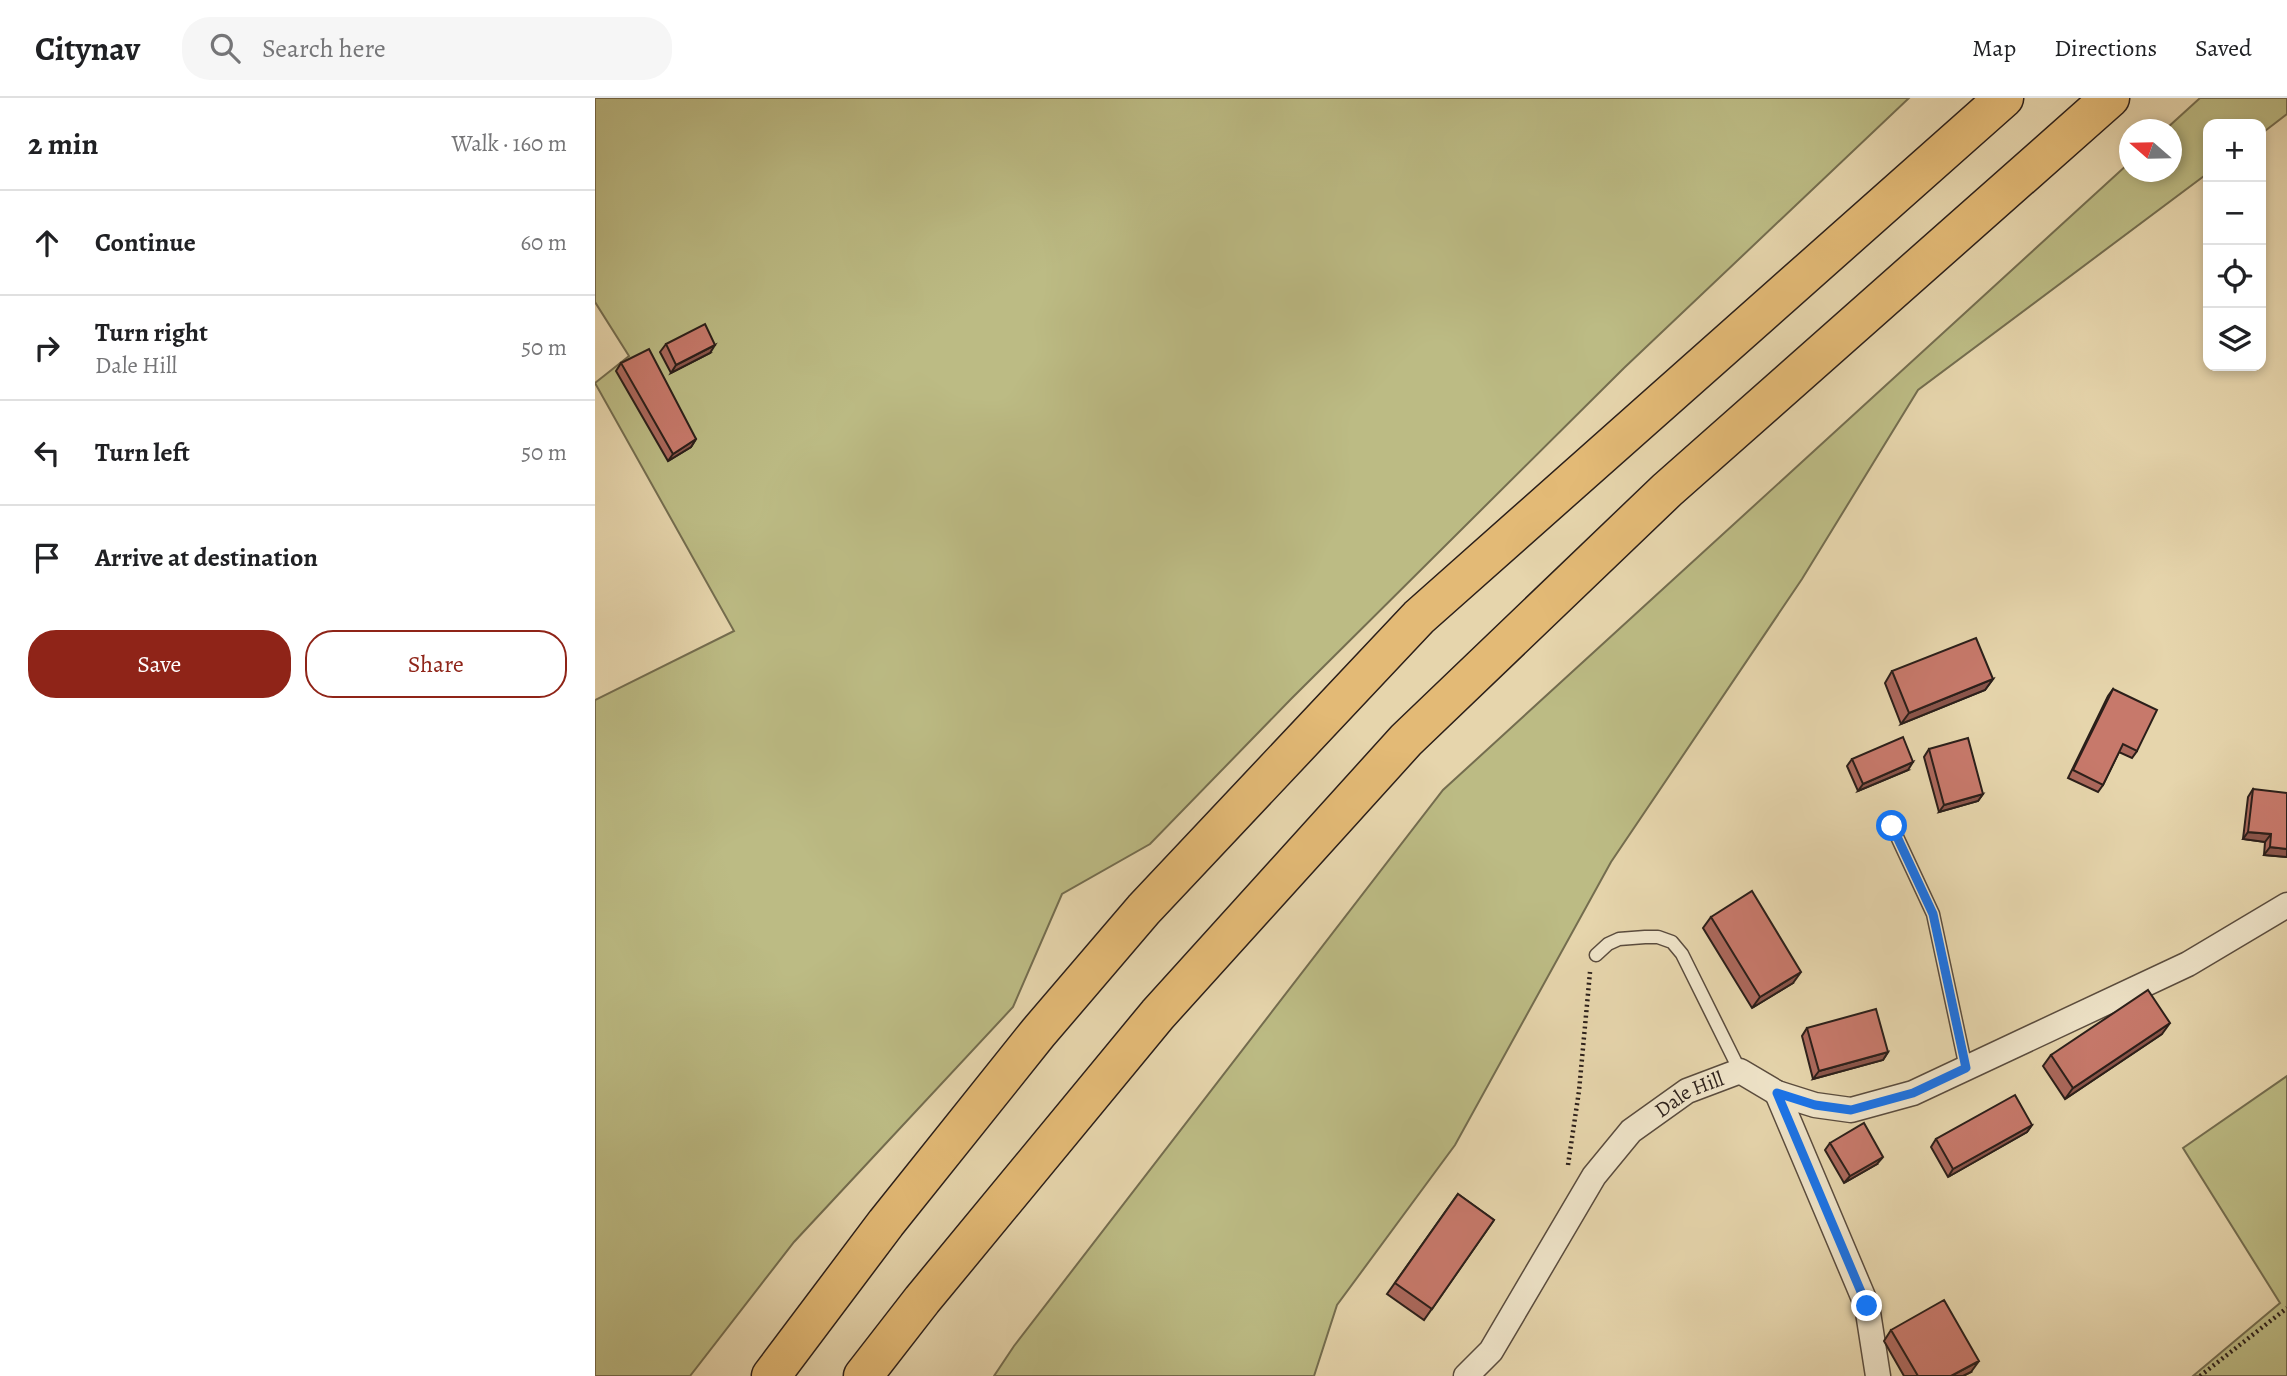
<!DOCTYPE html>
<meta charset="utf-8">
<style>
:root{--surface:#fff;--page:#f6f6f6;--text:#202124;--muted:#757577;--line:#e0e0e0;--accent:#8f2418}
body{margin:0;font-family:Alegreya,serif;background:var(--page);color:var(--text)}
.controls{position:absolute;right:21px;top:21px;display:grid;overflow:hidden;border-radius:14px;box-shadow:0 4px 10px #0003}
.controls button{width:63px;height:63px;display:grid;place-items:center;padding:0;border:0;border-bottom:2px solid var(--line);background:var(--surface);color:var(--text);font:35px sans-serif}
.compass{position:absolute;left:1524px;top:21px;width:63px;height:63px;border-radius:50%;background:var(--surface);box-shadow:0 4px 10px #0003;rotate:290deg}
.stop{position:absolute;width:21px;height:21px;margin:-16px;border:5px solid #1a73e8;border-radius:50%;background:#fff}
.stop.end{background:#1a73e8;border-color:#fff;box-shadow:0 2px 7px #0008}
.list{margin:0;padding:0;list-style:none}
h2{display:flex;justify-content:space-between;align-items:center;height:91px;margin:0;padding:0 28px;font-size:30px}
h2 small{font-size:23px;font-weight:400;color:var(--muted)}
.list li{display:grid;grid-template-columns:46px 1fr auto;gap:21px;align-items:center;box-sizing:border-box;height:105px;padding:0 28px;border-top:2px solid var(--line)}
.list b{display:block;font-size:26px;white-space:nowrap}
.list p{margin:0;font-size:23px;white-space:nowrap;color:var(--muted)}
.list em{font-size:23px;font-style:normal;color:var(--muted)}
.actions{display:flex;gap:14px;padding:21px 28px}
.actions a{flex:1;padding:16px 0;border:2px solid var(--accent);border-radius:28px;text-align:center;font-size:24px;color:var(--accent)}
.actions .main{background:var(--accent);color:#fff}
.icon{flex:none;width:38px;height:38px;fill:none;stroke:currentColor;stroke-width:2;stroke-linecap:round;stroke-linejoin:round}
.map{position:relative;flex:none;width:1692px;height:1278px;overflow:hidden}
header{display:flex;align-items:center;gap:42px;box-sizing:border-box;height:98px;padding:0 35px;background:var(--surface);border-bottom:2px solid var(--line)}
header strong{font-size:33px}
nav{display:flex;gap:38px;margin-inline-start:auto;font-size:24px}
.search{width:490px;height:63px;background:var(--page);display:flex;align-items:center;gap:18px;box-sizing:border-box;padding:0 24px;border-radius:28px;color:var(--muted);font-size:26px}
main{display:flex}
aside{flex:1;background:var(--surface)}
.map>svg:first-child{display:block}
.green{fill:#bcbb84;stroke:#746d4f;stroke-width:2}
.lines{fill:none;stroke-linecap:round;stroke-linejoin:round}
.service-casing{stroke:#5a4c3e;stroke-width:15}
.minor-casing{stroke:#5a4c3e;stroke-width:27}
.motorway-casing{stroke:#2b1f1a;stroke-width:41}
.path{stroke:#2b1f1a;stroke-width:4.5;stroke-dasharray:2 3.5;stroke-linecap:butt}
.service{stroke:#efe4c9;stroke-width:12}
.minor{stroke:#efe4c9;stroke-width:24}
.motorway{stroke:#e3ba76;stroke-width:38}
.wall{fill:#ab685c;stroke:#2b1f1a;stroke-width:2}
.shaded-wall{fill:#8b554b;stroke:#2b1f1a;stroke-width:2}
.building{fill:#c7796b;stroke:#2b1f1a;stroke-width:2}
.route{stroke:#1a73e8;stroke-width:9}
.labels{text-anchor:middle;stroke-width:7;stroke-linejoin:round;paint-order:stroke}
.street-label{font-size:21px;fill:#2b1f1a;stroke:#efe4c9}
</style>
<header>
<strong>Citynav</strong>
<div class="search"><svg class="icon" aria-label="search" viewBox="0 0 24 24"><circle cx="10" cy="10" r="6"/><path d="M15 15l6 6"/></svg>Search here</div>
<nav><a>Map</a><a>Directions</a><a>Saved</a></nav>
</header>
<main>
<aside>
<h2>2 min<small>Walk · 160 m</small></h2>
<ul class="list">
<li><svg class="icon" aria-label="ahead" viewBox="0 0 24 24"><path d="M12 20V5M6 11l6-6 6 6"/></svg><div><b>Continue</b></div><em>60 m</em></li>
<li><svg class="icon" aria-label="right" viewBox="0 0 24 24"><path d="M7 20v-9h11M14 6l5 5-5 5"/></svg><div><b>Turn right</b><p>Dale Hill</p></div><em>50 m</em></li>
<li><svg class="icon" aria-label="left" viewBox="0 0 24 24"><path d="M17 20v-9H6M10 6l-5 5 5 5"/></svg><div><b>Turn left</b></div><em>50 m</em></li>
<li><svg class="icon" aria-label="arrive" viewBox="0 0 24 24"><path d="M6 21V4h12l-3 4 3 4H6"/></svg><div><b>Arrive at destination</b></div></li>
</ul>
<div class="actions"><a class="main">Save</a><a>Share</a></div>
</aside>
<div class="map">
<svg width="1692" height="1278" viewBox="0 0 1692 1278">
<rect width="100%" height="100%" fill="#e6d5ac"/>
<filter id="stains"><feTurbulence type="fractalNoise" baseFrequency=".00286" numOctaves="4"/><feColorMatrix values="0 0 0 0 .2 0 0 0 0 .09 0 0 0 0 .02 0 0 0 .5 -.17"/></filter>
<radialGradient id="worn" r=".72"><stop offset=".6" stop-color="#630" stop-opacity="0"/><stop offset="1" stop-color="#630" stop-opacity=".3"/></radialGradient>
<path class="green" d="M 0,0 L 1314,0 L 1029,270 L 696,601 L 555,746 L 467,796 L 418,909 L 199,1144 L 95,1278 L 0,1278 L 0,602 L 139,533 L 0,285 L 34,258 L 0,204 Z
M 1605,0 L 1692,0 L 1692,16 L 1666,36 L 1666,26 L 1613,26 L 1613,75 L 1323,292 L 1207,481 L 1016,764 L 860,1047 L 742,1207 L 719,1278 L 399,1278 L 419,1248 L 848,692 L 1534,65 L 1534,74 L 1576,74 L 1576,32 L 1571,31 Z
M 1692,978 L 1692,1278 L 1598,1278 L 1685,1205 L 1588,1050 Z"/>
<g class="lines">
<defs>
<path id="service" d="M 1297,728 L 1338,816 L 1371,970
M 1001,857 L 1013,846 L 1024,841 L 1050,839 L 1063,839 L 1077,844 L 1087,856 L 1145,973"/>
<g id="minor">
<path d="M 1182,995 L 1272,1208 L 1283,1278"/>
<path id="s1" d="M 871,1278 L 896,1253 L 999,1078 L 1036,1033 L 1092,993 L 1145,973 L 1182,995 L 1220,1007 L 1256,1012 L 1318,995 L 1593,866 L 1692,807"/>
</g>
<path id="motorway" d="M 176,1278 L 291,1125 L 443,935 L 549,811 L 824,519 L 1409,0
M 268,1278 L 327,1202 L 563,916 L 811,642 L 1072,392 L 1515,0"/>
</defs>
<use href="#service" class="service-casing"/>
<use href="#minor" class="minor-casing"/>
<use href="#motorway" class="motorway-casing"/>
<path class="path" d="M 973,1067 L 984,993 L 995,874
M 1605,1278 L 1692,1210"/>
<use href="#service" class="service"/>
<use href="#minor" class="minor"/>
<use href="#motorway" class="motorway"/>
</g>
<path class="wall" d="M 71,246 L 115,255 L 76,275 L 65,254 Z
M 26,265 L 101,341 L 96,349 L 73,363 L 21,273 Z
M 1297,573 L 1398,581 L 1390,592 L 1306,626 L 1290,585 Z
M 1518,591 L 1542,653 L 1537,660 L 1524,654 L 1508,687 L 1503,694 L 1473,680 L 1513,598 Z
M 1334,651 L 1388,696 L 1383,703 L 1344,714 L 1329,659 Z
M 1257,661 L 1313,672 L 1263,693 L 1252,668 Z
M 1658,691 L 1692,759 L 1669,757 L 1670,744 L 1648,741 L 1653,699 Z
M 1116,819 L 1198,885 L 1157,910 L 1108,830 Z
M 1212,930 L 1293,954 L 1288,962 L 1218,981 L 1207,938 Z
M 1567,936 L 1470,1001 L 1448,968 L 1456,957 Z
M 1437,1027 L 1432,1034 L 1353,1079 L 1336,1049 L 1341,1041 Z
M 1235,1045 L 1282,1066 L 1249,1085 L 1230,1052 Z
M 863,1096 L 899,1122 L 829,1222 L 792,1196 Z
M 1296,1232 L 1376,1274 L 1368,1278 L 1309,1278 L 1289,1243 Z"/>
<path class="shaded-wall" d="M 120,247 L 115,255 L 76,275 L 81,267 Z
M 101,341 L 96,349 L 73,363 L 78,356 Z
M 1398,581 L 1390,592 L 1306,626 L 1314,615 Z
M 1318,664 L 1313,672 L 1263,693 L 1268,686 Z
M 1388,696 L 1383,703 L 1344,714 L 1349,707 Z
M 1653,734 L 1676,736 L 1670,744 L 1648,741 Z
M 1675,749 L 1692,751 L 1692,759 L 1669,757 Z
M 1206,874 L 1198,885 L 1157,910 L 1165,899 Z
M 1575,925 L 1567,936 L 1470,1001 L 1478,990 Z
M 1293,954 L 1288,962 L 1218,981 L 1224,973 Z
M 1437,1027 L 1432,1034 L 1353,1079 L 1358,1071 Z
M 1288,1059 L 1282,1066 L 1249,1085 L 1255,1078 Z
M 1384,1263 L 1376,1274 L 1368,1278 L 1356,1278 Z"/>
<path class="building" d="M 110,226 L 120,247 L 81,267 L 71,246 Z
M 54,251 L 101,341 L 78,356 L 26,265 Z
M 1381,540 L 1398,581 L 1314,615 L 1297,573 Z
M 1518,591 L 1562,612 L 1542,653 L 1528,646 L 1508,687 L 1478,672 Z
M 1308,639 L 1318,664 L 1268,686 L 1257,661 Z
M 1373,640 L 1388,696 L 1349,707 L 1334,651 Z
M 1658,691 L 1692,695 L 1692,751 L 1675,749 L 1676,736 L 1653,734 Z
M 1157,793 L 1206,874 L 1165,899 L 1116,819 Z
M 1553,892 L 1575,925 L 1478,990 L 1456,957 Z
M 1281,911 L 1293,954 L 1224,973 L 1212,930 Z
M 1420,997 L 1437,1027 L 1358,1071 L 1341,1041 Z
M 1269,1025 L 1288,1059 L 1255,1078 L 1235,1045 Z
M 863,1096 L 899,1122 L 837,1211 L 800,1185 Z
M 1349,1202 L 1384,1263 L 1356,1278 L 1323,1278 L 1296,1232 Z"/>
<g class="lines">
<path class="route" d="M 1272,1208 L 1182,995 L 1220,1007 L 1256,1012 L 1318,995 L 1371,970 L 1338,816 L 1297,728"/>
</g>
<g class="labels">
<g class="street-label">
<text dy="7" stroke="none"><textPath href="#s1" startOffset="366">Dale Hill</textPath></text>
</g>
</g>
<rect width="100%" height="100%" filter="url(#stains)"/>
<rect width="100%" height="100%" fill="url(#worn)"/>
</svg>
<div class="controls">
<button>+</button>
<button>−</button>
<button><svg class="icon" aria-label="locate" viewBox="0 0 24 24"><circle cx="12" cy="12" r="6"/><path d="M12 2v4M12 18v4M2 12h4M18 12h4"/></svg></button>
<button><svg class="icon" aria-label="layers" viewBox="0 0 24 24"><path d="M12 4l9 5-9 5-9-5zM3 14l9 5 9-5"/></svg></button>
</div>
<svg class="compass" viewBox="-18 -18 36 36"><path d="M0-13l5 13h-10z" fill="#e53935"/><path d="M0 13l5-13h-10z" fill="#757577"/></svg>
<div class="stop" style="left:1297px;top:728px"></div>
<div class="stop end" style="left:1272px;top:1208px"></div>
</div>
</main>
